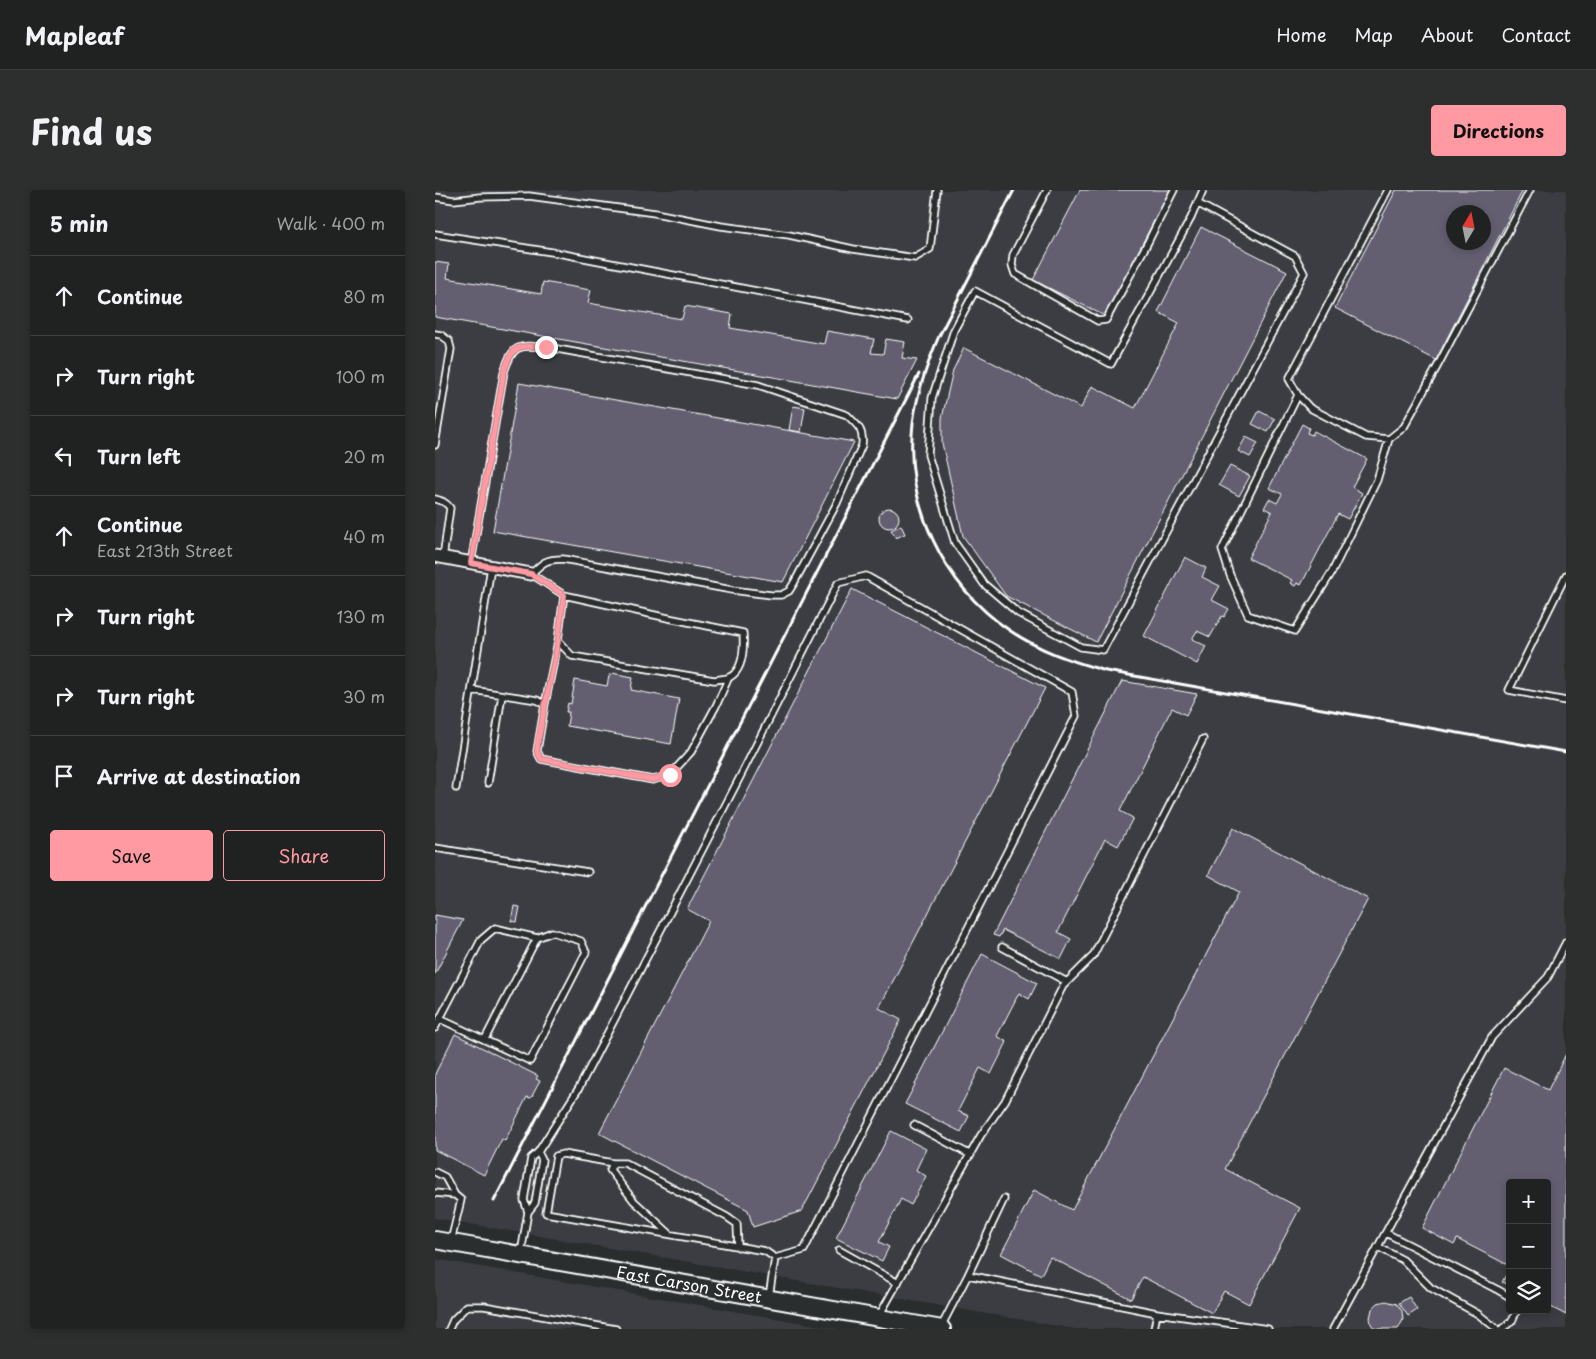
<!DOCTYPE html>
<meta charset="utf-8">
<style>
:root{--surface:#202222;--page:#2d2f2f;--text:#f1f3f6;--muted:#a2a4a5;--line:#3d3f40;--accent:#ff9aa2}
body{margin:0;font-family:"Playpen Sans",sans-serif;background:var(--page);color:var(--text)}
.controls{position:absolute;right:15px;bottom:15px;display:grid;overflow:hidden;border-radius:5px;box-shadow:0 2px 8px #0003}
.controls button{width:45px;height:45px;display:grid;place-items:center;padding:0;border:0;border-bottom:1px solid var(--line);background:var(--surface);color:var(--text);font:25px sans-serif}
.compass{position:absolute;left:1011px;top:15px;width:45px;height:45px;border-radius:50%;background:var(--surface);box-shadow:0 2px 8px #0003;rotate:10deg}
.stop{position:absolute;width:15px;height:15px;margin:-11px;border:4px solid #ff9aa2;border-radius:50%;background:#fff}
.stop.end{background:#ff9aa2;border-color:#fff;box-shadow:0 1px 5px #0008}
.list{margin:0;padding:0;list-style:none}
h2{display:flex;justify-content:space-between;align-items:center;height:65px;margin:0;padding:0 20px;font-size:21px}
h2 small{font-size:16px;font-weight:400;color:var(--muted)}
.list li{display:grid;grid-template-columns:32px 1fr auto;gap:15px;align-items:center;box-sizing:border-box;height:80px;padding:0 20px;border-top:1px solid var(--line)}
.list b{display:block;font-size:19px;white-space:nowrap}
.list p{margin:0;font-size:16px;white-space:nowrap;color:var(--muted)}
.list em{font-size:16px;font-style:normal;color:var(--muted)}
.actions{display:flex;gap:10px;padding:15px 20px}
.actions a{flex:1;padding:11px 0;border:1px solid var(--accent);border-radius:5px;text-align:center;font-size:18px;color:var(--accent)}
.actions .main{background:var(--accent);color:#111}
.icon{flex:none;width:28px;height:28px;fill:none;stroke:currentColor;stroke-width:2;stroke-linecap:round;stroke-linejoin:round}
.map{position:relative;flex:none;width:1131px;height:1139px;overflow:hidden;border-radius:5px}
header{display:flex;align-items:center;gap:30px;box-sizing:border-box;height:70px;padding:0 25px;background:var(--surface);border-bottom:1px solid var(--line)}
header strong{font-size:24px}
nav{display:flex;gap:28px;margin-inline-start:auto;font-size:18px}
.intro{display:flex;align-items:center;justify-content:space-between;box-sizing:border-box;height:120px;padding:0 30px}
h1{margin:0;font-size:35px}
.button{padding:12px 22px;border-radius:5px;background:var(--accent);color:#111;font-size:18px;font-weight:700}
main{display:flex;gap:30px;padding:0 30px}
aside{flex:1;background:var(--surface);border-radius:5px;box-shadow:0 2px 8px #0003}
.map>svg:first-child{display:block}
.built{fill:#3b3c42;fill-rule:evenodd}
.building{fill:#635f71;stroke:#fff;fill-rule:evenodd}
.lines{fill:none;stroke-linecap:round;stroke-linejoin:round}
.service-casing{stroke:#fff;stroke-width:9}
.minor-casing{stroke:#fff;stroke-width:15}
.secondary-casing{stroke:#fff;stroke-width:20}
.service{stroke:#2a2d2e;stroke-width:5.5}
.minor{stroke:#2a2d2e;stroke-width:11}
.secondary{stroke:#2a2d2e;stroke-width:16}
.rail{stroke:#fff;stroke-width:3}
.route{stroke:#ff9aa2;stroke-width:6}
.labels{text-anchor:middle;stroke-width:4;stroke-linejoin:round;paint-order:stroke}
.street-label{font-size:16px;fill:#fff;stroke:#2a2d2e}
</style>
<header>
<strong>Mapleaf</strong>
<nav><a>Home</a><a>Map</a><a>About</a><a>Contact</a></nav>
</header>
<div class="intro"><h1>Find us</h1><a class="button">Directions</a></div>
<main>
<aside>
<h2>5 min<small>Walk · 400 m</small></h2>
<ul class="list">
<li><svg class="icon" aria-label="ahead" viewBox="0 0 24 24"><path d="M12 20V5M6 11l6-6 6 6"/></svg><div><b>Continue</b></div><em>80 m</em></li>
<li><svg class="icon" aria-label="right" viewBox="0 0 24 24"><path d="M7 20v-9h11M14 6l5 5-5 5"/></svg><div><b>Turn right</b></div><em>100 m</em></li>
<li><svg class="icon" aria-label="left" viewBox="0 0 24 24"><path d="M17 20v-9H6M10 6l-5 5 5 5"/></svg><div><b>Turn left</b></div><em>20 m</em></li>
<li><svg class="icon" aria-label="ahead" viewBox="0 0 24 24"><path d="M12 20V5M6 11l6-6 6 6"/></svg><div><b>Continue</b><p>East 213th Street</p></div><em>40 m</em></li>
<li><svg class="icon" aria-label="right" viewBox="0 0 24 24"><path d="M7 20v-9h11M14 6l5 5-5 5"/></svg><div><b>Turn right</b></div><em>130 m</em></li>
<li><svg class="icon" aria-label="right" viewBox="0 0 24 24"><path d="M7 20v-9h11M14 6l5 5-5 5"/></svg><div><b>Turn right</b></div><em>30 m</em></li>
<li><svg class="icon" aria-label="arrive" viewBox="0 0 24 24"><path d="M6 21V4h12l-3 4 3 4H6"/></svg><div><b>Arrive at destination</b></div></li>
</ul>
<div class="actions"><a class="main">Save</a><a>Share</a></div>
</aside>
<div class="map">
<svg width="1131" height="1139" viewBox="0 0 1131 1139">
<rect width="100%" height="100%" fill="#2a2d2e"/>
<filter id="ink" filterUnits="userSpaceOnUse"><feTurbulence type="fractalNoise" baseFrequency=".02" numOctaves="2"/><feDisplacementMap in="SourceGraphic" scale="10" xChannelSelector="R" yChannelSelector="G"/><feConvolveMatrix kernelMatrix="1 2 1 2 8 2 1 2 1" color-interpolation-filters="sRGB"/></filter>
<g filter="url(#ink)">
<path class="built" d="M 0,0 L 1131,0 L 1131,1139 L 640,1139 L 0,1028 ZM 1018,22 L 1048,22 L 1048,52 L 1018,52 ZM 1075,993 L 1112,993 L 1112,1120 L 1075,1120 Z
M 0,1069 L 403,1139 L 0,1139 Z"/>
<path class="building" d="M 645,0 L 735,0 L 670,126 L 598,90 Z
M 961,0 L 1088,0 L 1001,170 L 900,118 ZM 1018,22 L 1048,22 L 1048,52 L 1018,52 Z
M 766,37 L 852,81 L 661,452 L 571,406 L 528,346 L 507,253 L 507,228 L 518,180 L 529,158 L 646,218 L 657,196 L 700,218 L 744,133 L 723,122 Z
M 0,72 L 14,74 L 12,88 L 106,104 L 108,92 L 156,100 L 153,113 L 247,129 L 250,116 L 297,124 L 295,138 L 389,154 L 392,141 L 439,149 L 436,163 L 448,164 L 451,149 L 470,152 L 467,168 L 482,170 L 462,209 L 0,127 Z
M 84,193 L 419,252 L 348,392 L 58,341 Z
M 358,216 L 370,218 L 366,242 L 354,240 Z
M 824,221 L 840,229 L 833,242 L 817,234 Z
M 867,234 L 874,238 L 872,243 L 877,245 L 879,241 L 932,269 L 917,297 L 927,303 L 913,329 L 903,324 L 866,395 L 862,393 L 860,396 L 855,393 L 857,390 L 813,368 L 837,322 L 829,318 L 834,309 L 842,313 L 847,304 L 834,298 Z
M 811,247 L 823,253 L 815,267 L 803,261 Z
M 795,276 L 815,286 L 804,306 L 784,295 Z
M444 328a10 10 0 1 1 20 0a10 10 0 1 1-20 0Z
M 466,335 L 470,344 L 461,348 L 456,340 Z
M 750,367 L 771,378 L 767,387 L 785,396 L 777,410 L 794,419 L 789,427 L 787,426 L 775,447 L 762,441 L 757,449 L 771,456 L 762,474 L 709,446 Z
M 417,399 L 610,498 L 444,818 L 466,830 L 367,1021 L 318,1037 L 313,1020 L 164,943 L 274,731 L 252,719 Z
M 177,483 L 198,487 L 196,500 L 244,509 L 236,554 L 132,536 L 134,522 L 131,522 L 133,513 L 136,514 L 140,490 L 172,496 L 174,486 Z
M 687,491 L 762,504 L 751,525 L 737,518 L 685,621 L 698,628 L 683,656 L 670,649 L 623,742 L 636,749 L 626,769 L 568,740 L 564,747 L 558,745 Z
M 798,638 L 933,709 L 790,979 L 865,1018 L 814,1114 L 789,1101 L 777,1123 L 708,1087 L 696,1109 L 615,1067 L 606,1085 L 566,1064 L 599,1000 L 637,1020 L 804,702 L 773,685 Z
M 79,716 L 85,717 L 82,732 L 76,731 Z
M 0,725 L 28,730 L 0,784 Z
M 547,764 L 602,793 L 594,809 L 584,803 L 562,846 L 572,852 L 556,884 L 545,878 L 523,921 L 534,926 L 526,942 L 470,914 Z
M 20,844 L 103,886 L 101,889 L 105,891 L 96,908 L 92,907 L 70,951 L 67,949 L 49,985 L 0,960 L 0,884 Z
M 1131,864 L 1131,1125 L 1112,1115 L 1112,993 L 1075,993 L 1075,1076 L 1022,1049 L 1019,1055 L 987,1038 L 1069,878 L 1113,900 Z
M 456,941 L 491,959 L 481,980 L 491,986 L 476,1015 L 466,1009 L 444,1052 L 454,1057 L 447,1071 L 401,1048 Z
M 1075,1078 L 1075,1096 L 1067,1092 Z
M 974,1107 L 982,1120 L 973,1126 L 964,1113 Z
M 951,1111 L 962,1114 L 967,1121 L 968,1130 L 963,1139 L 940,1139 L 936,1134 L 935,1128 L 937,1119 L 943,1113 Z"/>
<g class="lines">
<defs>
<path id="service" d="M 612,0 L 578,65 L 577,75 L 580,84 L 663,131 L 671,130 L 713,52 L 739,0
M 953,0 L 854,189 L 863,205 L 875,218 L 931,247 L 954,249 L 969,237 L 1002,177 L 1095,0
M 0,7 L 19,10 L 45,7 L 94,6 L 220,23 L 286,36 L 354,45 L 418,59 L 480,68 L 495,59 L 502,0
M 762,13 L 860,66 L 869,83 L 668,460 L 646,457 L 583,423 L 549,394 L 520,353 L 493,265 L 497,208 L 519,140 L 540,101 L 676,174 L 756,28 L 768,0
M 0,44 L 123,63 L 473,130
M 0,144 L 6,145 L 14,151 L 16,159 L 0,255
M 863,205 L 787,360 L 795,385 L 813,425 L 860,441 L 897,382 L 942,290 L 954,249
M 0,309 C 7,311 11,312 15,318 L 8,368
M 36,373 L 69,182 C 78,154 83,155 111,157 L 323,195 L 412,225 C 422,235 429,239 427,255 L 402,313 L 359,393 L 354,401 L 346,405 L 336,405 L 297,400 L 128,369 C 111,369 108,372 96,384 L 129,405 L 123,451 L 137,466 L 279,490 C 284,489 291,489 295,487 C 309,479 309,457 308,443 L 233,428 L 129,405
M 1131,385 L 1074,500 L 1131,511
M 37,500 L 102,510 L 110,514 L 102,561 L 106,569 L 218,590 L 235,585 L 256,562 L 281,516 L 294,487
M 110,514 L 123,451
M 53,593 L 67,505
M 21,598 L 56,377
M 0,658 L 153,682
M 567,757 L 632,792
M 5,829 L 95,871 L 151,762 L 146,751 L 117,742 L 102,748
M 0,838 L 46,750 L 60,738 L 102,748 L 50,849
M 479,935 L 536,965
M 0,982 L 10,987 L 20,1005
M 0,1003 L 20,1005 L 26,1010 L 16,1051
M 569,1009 L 533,1085 L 722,1123 L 719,1139
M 93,1022 L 89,1010 L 96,968 L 103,962 L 144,898 L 306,585 L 403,393 L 431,386 L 637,502 L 641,526 L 369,1060 L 340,1068 L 330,1061 L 111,1023 L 121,966 L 128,964 L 178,973
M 951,1043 L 1063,1100 L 1075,1107
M 235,1044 L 199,1011 L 175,980 L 178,973 L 190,973 L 292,1027 L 302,1034 L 303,1057
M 943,1057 L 968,1070 L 996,1098 L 1043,1124 L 1062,1139
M 404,1060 L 463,1093
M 86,1063 L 93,1022 L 100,1013 L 107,970 L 103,962
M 334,1107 L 340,1068
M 722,1123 L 833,1139
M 444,1126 L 546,945 L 570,911 L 628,796 L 658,766 L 768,549
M 506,1137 L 533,1085
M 14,1139 L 18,1130 L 32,1116 L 49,1116 L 181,1139
M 898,1139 L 1057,847 L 1113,787 L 1131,752
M 1067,1139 L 1077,1131 L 1082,1120"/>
<path id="minor" d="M 0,366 L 96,384"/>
<g id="secondary">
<path id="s1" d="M 0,1050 L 507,1139"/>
</g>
</defs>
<use href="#service" class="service-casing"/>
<use href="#minor" class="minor-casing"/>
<use href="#secondary" class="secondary-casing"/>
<use href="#service" class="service"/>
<use href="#minor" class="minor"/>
<use href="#secondary" class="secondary"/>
<path class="rail" d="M 579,0 L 504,146 C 492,174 482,203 478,233 C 469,313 508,395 574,440 C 605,461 636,471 671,481 L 1131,562
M 59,1011 L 484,184"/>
</g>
</g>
<g class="lines" filter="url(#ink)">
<path class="route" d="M 111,157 C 83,155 78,154 69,182 L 36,373 L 96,384 L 129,405 L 123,451 L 103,551 L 102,561 L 106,569 L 218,590 L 235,585"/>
</g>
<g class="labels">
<g class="street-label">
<text dy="6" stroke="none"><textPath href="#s1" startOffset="258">East Carson Street</textPath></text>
</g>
</g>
</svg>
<div class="controls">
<button>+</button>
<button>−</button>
<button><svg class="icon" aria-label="layers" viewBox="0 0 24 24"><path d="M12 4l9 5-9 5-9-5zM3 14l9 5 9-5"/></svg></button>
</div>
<svg class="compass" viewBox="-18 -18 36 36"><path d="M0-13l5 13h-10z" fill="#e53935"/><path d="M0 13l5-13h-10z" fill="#a2a4a5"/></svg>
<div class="stop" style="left:235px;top:585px"></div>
<div class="stop end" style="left:111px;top:157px"></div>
</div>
</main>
